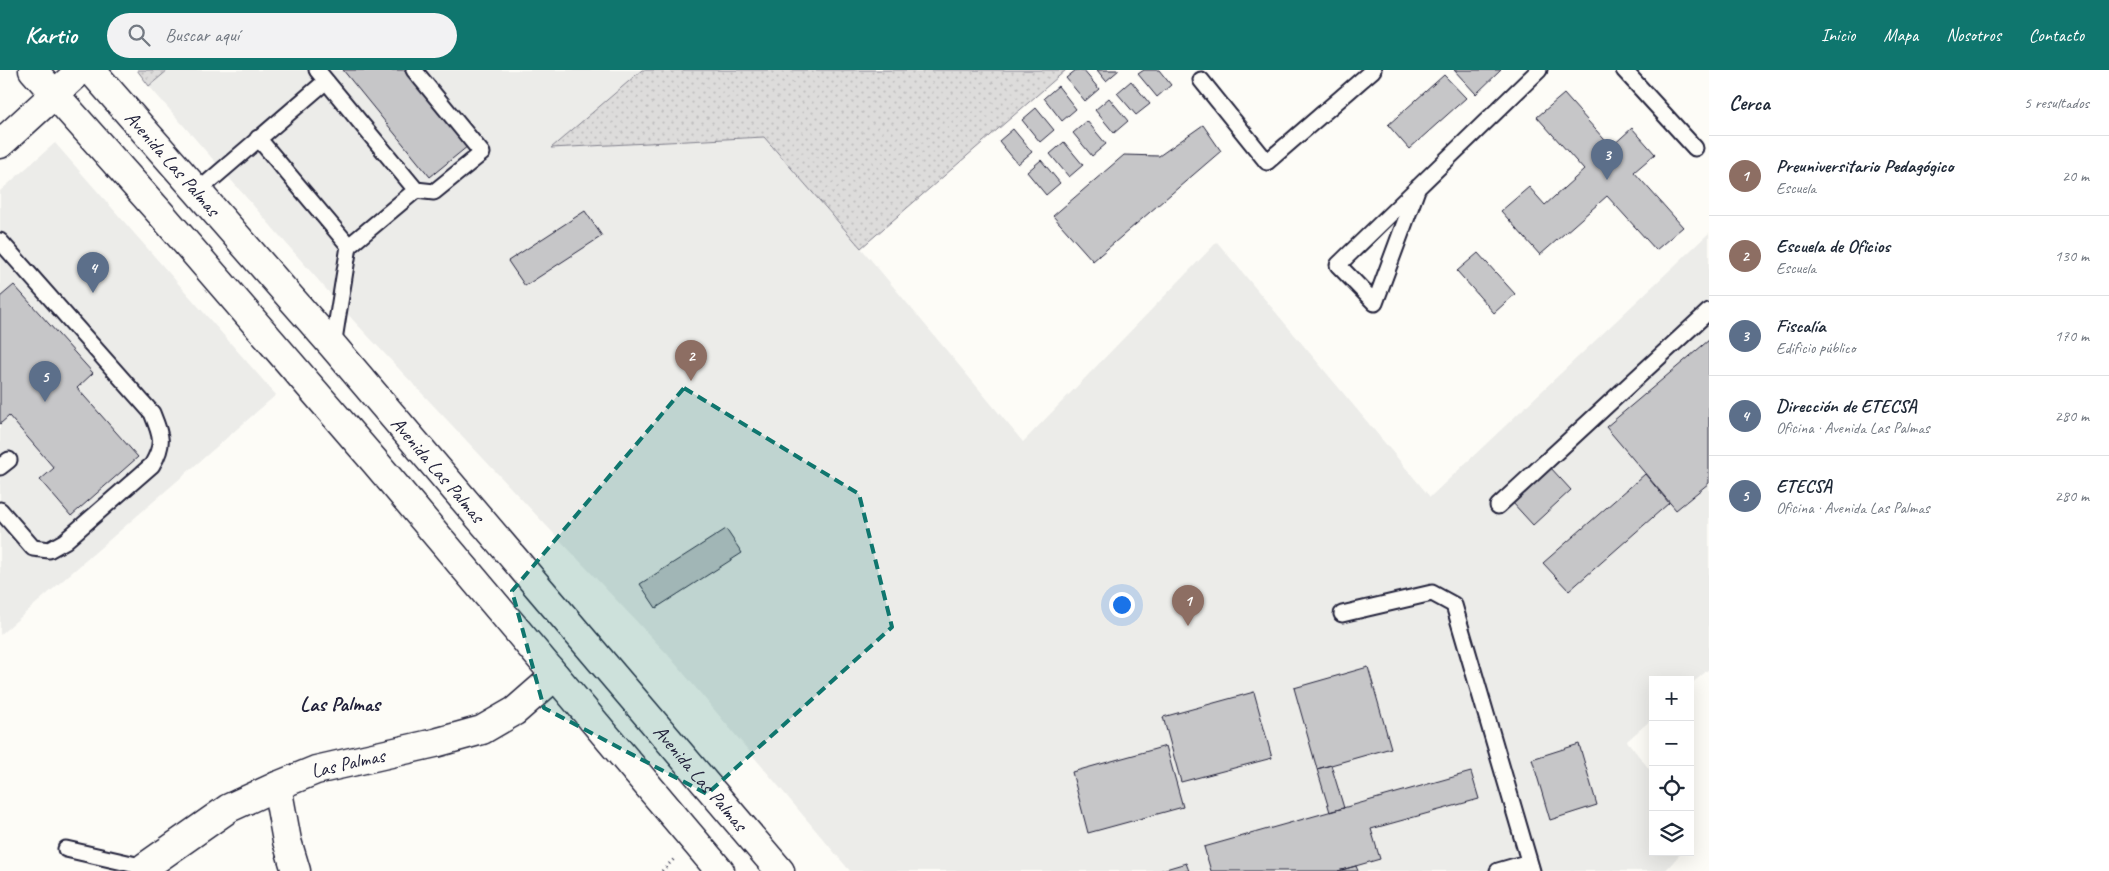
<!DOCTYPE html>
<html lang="es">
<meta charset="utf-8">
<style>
:root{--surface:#fff;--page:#f2f2f3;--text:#1f2937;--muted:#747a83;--line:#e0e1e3;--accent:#0f766e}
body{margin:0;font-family:Caveat,sans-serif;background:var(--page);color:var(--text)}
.controls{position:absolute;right:15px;bottom:15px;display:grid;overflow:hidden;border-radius:0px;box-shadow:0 5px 20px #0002}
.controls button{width:45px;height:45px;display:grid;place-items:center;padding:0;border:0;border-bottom:1px solid var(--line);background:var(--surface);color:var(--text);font:25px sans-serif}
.you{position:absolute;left:1121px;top:534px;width:18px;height:18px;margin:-12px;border:4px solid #fff;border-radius:50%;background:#1a73e8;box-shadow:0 0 0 8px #1a73e833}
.badge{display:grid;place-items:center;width:32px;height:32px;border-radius:50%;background:var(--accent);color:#fff;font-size:16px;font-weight:700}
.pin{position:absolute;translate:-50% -41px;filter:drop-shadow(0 1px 2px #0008)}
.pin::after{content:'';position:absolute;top:26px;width:18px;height:15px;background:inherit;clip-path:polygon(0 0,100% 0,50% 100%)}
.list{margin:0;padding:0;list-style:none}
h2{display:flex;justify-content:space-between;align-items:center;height:65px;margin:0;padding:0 20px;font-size:21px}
h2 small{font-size:16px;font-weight:400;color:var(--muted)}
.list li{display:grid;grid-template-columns:32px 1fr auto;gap:15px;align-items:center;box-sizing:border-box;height:80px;padding:0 20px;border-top:1px solid var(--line)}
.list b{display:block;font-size:19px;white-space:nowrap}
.list p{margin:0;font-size:16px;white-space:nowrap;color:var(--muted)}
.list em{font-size:16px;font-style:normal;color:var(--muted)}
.icon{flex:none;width:28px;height:28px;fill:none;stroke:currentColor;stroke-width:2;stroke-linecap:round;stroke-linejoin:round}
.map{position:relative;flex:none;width:1709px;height:801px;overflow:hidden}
header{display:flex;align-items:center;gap:30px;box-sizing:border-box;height:70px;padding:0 25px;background:var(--accent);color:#fff}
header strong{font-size:24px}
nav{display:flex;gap:28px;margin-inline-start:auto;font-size:18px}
.search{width:350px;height:45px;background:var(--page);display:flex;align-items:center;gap:12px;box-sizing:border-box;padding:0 18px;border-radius:28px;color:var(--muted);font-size:19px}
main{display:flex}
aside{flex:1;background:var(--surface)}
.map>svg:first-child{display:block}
.built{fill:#ecece9}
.grass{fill:url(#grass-dots);stroke:#807f8b}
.building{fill:#c6c6c8;stroke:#22223b}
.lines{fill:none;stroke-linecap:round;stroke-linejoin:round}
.service-casing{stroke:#22223b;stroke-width:19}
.minor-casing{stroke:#22223b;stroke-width:31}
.tertiary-casing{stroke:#22223b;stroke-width:31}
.path{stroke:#22223b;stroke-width:3;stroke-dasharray:1 4;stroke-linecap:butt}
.service{stroke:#fdfcf7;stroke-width:15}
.minor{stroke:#fdfcf7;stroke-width:28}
.tertiary{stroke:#fdfcf7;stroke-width:28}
.marked{fill:#0f766e;fill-opacity:0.2;stroke:#0f766e;stroke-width:4;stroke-dasharray:10 6;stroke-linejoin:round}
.labels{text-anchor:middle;stroke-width:4;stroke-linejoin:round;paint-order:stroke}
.street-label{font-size:20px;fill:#22223b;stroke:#fdfcf7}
.neighbourhood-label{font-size:21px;font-weight:bold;fill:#22223b;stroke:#fdfcf7}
</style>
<header>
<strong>Kartio</strong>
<div class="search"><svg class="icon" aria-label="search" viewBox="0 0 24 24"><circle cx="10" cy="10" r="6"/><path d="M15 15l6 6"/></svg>Buscar aquí</div>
<nav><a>Inicio</a><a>Mapa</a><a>Nosotros</a><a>Contacto</a></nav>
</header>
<main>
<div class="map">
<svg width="1709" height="801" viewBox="0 0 1709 801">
<defs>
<pattern id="grass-dots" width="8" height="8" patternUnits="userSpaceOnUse" patternTransform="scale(1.25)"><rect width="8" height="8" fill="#dddcdb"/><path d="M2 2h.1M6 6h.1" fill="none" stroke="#bdbcbd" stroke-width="1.8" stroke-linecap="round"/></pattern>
</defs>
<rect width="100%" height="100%" fill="#fdfcf7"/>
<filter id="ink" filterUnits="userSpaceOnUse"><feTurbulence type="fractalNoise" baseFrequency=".02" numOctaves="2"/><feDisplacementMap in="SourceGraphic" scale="10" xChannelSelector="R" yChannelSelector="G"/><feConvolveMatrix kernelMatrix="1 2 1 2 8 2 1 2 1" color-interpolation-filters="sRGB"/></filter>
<g filter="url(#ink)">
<path class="built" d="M 168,0 L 642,0 L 552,78 L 764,67 L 861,178 L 1023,372 L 1217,172 L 1430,427 L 1709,163 L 1709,599 L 1690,615 L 1690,610 L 1653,610 L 1653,648 L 1627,671 L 1653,704 L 1653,782 L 1682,782 L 1665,801 L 850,801 L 668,585 L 353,250 L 149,16 Z
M 55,73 L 276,325 L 0,565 L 0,121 Z"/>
<path class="grass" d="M 137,0 L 168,0 L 149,16 Z
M 642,0 L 1066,0 L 861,178 L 764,67 L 551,78 Z"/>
<path class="building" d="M 343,0 L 405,0 L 468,76 L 430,107 Z
M 1076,0 L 1083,0 L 1099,19 L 1085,31 L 1066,8 Z
M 1097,0 L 1119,0 L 1106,11 Z
M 1144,0 L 1159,0 L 1171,15 L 1157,27 L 1138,4 Z
M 1454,0 L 1501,0 L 1476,24 Z
M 1444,5 L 1466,28 L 1409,79 L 1388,55 Z
M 1131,11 L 1150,34 L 1136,45 L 1117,23 Z
M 1058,16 L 1076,39 L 1062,51 L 1044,28 Z
M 1564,24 L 1611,77 L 1632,58 L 1655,84 L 1634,102 L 1683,157 L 1656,180 L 1607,126 L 1540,185 L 1501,141 L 1529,117 L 1545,135 L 1584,100 L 1537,47 Z
M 1109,28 L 1128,51 L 1114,63 L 1095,40 Z
M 1036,38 L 1054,60 L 1040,72 L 1022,50 Z
M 1087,51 L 1106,74 L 1092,86 L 1073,63 Z
M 1203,55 L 1221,81 L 1093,191 L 1053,146 L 1124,85 L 1159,86 Z
M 1013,59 L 1032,82 L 1018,94 L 999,71 Z
M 1064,72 L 1083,95 L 1069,107 L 1050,84 Z
M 1041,90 L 1060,113 L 1046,125 L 1027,102 Z
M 585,141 L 602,166 L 525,216 L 508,191 Z
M 1478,183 L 1515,224 L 1494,243 L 1457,201 Z
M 14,215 L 93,303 L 77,318 L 138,387 L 71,446 L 40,410 L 54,398 L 9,346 L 0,354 L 0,227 Z
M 1709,270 L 1709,413 L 1676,440 L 1606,357 Z
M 1550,397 L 1571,420 L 1533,455 L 1512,432 Z
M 1645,404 L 1669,433 L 1569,521 L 1543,493 Z
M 726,459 L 742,483 L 656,538 L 640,514 Z
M 1368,597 L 1391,678 L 1317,699 L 1294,618 Z
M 1254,622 L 1272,688 L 1181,712 L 1163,647 Z
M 1579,674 L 1597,735 L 1550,750 L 1532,689 Z
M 1166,676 L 1183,737 L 1088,763 L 1072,702 Z
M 1331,695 L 1344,738 L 1330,742 L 1317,699 Z
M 1471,702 L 1479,729 L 1371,759 L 1380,789 L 1338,801 L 1211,801 L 1204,777 Z
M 1186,793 L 1189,801 L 1159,801 Z
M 1356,796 L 1358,801 L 1338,801 Z"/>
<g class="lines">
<defs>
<path id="service" d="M 317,0 L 416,120 L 434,122 L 482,83 L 414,0
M 1624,0 L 1695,78
M 1201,10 L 1267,92 L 1373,0
M 258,68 L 349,176 L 333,276
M 1418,117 L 1375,233 L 1338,195 L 1539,0
M 198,121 L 326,11
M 0,171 L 152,343 C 161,365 165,373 152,395 L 65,471 L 49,480 L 33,478 L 0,440
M 349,176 L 416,120
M 0,397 L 9,390
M 1498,436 L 1709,241
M 1342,544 L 1432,523 L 1454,535 L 1532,801
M 66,779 L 145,797
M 1498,801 L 1529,792"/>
<g id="minor">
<path d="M 0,74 L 81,0"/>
<path d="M 277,716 L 287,771 L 296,801"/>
<path id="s1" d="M 145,797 L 229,738 L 277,716 L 316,700 L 435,673 L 482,660 L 515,641 L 555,606"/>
</g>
<g id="tertiary">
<path d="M 33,0 L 162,145 L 376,393 L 720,801"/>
<path id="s2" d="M 91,0 L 333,276 L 780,801"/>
</g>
</defs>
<use href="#service" class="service-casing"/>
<use href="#minor" class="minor-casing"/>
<use href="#tertiary" class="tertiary-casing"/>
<path class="path" d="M 662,801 L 675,788"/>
<use href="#service" class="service"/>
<use href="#minor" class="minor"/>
<use href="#tertiary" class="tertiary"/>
</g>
</g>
<path class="marked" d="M 684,318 L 859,424 L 892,557 L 707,724 L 544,638 L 512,521 Z"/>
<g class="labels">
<g class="street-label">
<text dy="7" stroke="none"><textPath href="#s2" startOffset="124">Avenida Las Palmas</textPath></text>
<text dy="7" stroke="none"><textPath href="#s2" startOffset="529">Avenida Las Palmas</textPath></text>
<text dy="7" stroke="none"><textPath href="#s1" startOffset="230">Las Palmas</textPath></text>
<text dy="7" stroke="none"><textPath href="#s2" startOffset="934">Avenida Las Palmas</textPath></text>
</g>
<g class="neighbourhood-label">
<text x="340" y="641">Las Palmas</text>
</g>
</g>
</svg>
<div class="controls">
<button>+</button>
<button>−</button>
<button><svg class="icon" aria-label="locate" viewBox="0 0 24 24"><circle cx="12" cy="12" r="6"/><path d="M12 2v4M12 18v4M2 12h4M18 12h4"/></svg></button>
<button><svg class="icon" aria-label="layers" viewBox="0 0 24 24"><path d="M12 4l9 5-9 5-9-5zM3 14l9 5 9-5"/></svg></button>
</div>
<div class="you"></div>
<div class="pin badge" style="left:1188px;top:556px;background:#8d6e63">1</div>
<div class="pin badge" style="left:691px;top:311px;background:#8d6e63">2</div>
<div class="pin badge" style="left:1607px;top:110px;background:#5c6f8a">3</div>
<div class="pin badge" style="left:93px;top:223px;background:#5c6f8a">4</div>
<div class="pin badge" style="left:45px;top:332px;background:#5c6f8a">5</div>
</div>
<aside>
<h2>Cerca<small>5 resultados</small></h2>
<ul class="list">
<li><span class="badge" style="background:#8d6e63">1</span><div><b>Preuniversitario Pedagógico</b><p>Escuela</p></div><em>20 m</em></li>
<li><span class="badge" style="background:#8d6e63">2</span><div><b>Escuela de Oficios</b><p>Escuela</p></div><em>130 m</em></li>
<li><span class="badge" style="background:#5c6f8a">3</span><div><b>Fiscalía</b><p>Edificio público</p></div><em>170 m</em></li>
<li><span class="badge" style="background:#5c6f8a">4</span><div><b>Dirección de ETECSA</b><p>Oficina · Avenida Las Palmas</p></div><em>280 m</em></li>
<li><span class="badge" style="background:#5c6f8a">5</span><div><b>ETECSA</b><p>Oficina · Avenida Las Palmas</p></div><em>280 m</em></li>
</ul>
</aside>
</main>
